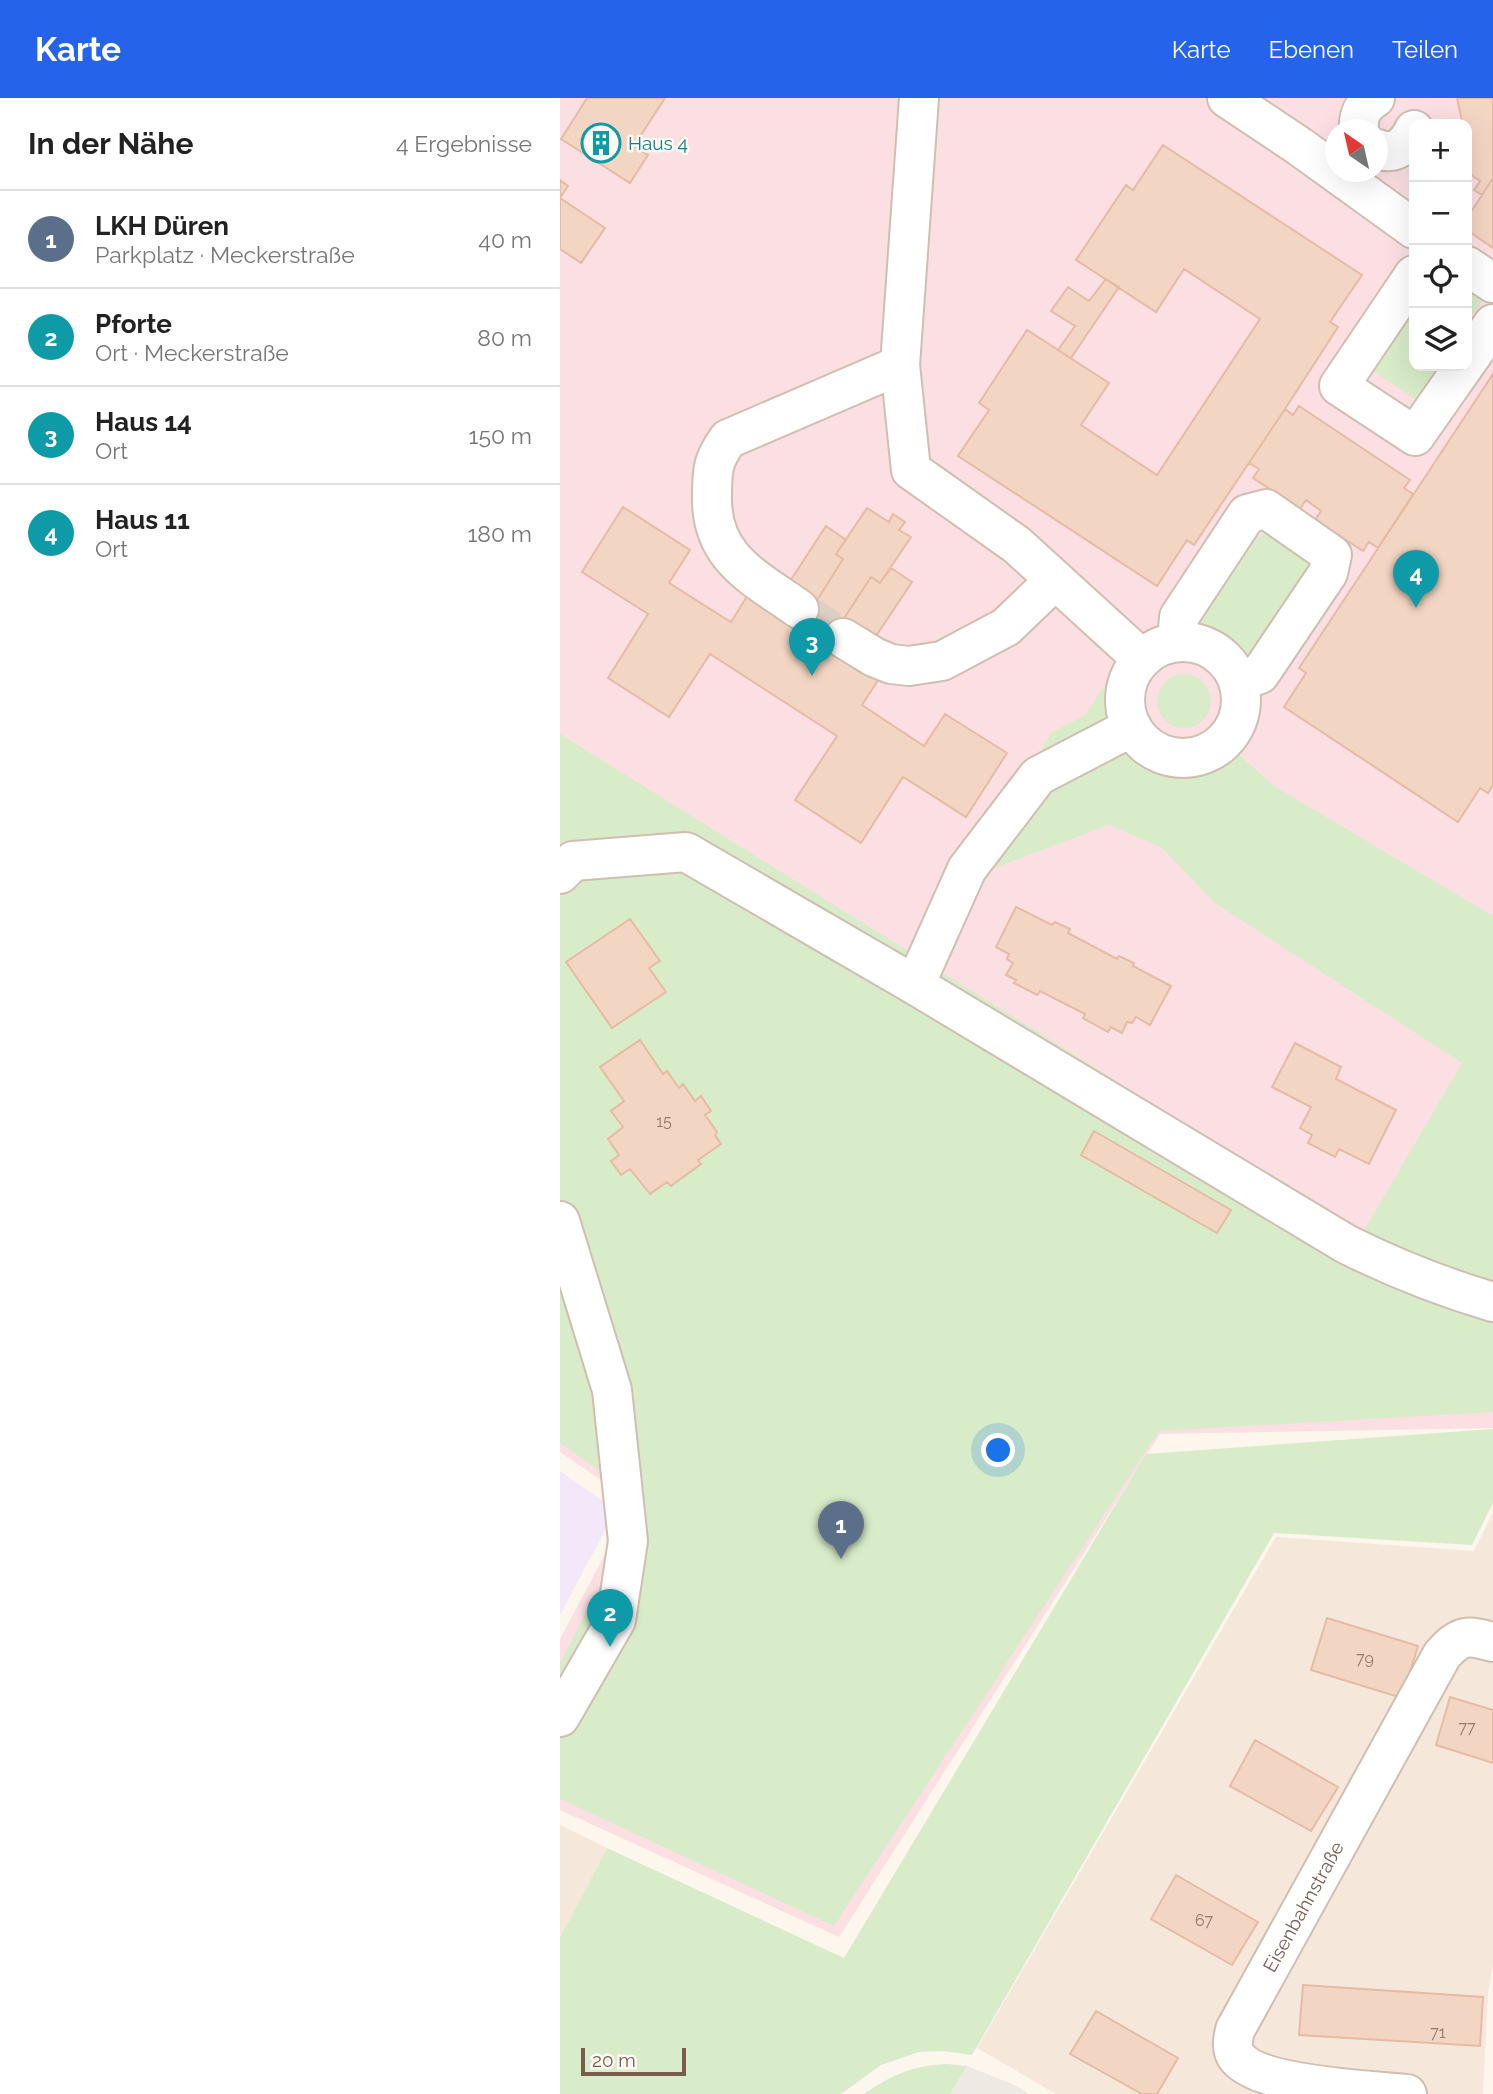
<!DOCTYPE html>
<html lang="de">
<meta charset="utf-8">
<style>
:root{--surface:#fff;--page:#f6f6f6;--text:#222;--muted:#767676;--line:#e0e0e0;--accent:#2563eb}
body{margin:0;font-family:Raleway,sans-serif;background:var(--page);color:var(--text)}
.controls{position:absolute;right:21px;top:21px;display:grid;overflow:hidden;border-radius:14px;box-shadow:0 7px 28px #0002}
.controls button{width:63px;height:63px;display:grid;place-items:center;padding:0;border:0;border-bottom:2px solid var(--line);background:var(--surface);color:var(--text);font:35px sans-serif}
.compass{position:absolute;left:765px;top:21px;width:63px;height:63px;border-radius:50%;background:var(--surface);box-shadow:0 7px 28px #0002;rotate:326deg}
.scale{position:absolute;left:21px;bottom:18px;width:105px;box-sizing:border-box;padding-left:7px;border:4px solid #7a5c4d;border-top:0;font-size:19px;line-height:24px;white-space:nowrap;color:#7a5c4d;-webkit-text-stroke:5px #fffaf3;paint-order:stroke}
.you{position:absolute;left:439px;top:1353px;width:24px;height:24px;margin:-18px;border:5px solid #fff;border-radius:50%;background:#1a73e8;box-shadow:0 0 0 10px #1a73e833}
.badge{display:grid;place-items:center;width:46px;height:46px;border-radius:50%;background:var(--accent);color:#fff;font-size:23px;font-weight:700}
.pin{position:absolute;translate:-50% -58px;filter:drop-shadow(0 2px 4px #0008)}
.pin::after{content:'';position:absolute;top:37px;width:24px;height:21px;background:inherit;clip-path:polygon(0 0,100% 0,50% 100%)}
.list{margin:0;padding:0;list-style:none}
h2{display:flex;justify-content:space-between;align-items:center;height:91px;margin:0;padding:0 28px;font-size:30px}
h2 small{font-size:23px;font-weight:400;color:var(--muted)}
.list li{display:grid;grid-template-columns:46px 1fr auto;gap:21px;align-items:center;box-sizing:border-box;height:98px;padding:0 28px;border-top:2px solid var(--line)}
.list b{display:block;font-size:26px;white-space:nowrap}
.list p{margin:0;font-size:23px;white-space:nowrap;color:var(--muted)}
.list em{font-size:23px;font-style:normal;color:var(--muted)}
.icon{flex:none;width:38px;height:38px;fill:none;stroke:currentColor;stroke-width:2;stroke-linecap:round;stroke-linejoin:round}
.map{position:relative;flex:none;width:933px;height:1996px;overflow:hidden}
header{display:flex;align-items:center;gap:42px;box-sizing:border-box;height:98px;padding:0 35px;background:var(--accent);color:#fff}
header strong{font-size:33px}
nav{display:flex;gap:38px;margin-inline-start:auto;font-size:24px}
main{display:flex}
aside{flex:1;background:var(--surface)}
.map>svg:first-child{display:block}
.residential{fill:#f5e8da}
.industrial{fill:#efe9e4}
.education{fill:#f3e8fa}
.medical{fill:#fbdfe3;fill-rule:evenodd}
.green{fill:#d8ecc9}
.building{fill:#f3d5c3;stroke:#e6bba3;stroke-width:2}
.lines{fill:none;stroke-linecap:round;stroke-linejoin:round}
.minor-tunnel{stroke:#dcd0c4;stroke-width:38;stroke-dasharray:38 19;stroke-linecap:butt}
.minor-casing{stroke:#d1beb0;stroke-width:42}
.minor{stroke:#fff;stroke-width:38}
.labels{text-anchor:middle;stroke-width:5;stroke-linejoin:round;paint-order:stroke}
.number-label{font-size:16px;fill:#987a6a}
.culture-label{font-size:19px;fill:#0d838f;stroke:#fffaf3;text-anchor:start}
.street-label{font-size:19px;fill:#7a5c4d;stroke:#fffaf3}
</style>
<header>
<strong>Karte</strong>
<nav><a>Karte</a><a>Ebenen</a><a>Teilen</a></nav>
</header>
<main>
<aside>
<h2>In der Nähe<small>4 Ergebnisse</small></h2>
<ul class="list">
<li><span class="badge" style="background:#5c6f8a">1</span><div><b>LKH Düren</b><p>Parkplatz · Meckerstraße</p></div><em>40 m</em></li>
<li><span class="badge" style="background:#0f9aa8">2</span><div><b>Pforte</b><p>Ort · Meckerstraße</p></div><em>80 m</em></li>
<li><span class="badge" style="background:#0f9aa8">3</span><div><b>Haus 14</b><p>Ort</p></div><em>150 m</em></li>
<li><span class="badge" style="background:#0f9aa8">4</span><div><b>Haus 11</b><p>Ort</p></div><em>180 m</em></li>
</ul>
</aside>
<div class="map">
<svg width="933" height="1996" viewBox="0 0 933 1996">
<rect width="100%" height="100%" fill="#fdf6ec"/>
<path class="residential" d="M 933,1414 L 933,1868 L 928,1896 L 923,1996 L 496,1996 L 417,1950 L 716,1439 L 914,1453 Z
M 0,1727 L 47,1750 L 0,1840 Z"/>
<path class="industrial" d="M 407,1968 L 452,1986 L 469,1996 L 390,1996 Z"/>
<path class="education" d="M 0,1373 L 56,1412 L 0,1517 Z"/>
<path class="medical" d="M 0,0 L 933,0 L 933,1330 L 600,1336 L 279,1839 L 0,1712 L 0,1541 L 73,1404 L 0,1354 ZM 854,26 L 907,26 L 907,268 L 854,268 ZM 776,32 L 818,32 L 818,74 L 776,74 Z"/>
<path class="green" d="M 907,186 L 925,198 L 907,226 Z
M 854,212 L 854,268 L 878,268 L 856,302 L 813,273 Z
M 707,434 L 747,460 L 748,474 L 691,561 L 637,527 L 693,441 Z
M 557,569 L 556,612 L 545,627 L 474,664 L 491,635 L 525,617 Z
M597 603a27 27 0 1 1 54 0a27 27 0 1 1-54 0Z
M 0,636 L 802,1136 L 902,965 L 655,805 L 601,749 L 549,727 L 434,770 L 475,698 L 553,651 L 608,670 L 647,667 L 673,651 L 714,688 L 933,818 L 933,1314 L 599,1333 L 274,1828 L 0,1701 L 0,1565 L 83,1403 L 0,1345 Z
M 933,1331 L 933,1405 L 912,1447 L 714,1435 L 412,1957 L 383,1953 L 359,1954 L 321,1967 L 281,1996 L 0,1996 L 0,1840 L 47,1750 L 284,1860 L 586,1356 Z
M 387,1966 L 407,1968 L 390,1996 L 304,1996 C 333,1976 352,1968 387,1966 Z"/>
<path class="building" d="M 27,0 L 105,0 L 74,48 L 88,57 L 70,85 L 1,41 Z
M 897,0 L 933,0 L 933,80 L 922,97 L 914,92 L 920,83 L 907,74 L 907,26 L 900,26 L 902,23 Z
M 603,47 L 802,177 L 770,224 L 778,229 L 725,311 L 634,447 L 627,442 L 597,488 L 398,358 L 429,312 L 419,305 L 467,232 L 549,285 L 521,327 L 597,377 L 700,221 L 624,171 L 596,214 L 516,162 L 566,87 L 573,92 Z
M 933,80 L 933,150 L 907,132 L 907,120 Z
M 0,82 L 8,88 L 0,100 L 45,130 L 21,165 L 0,151 Z
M 546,181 L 559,189 L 511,260 L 498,252 L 515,228 L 491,213 L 508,189 L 529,203 Z
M 933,276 L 933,687 L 928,695 L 920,690 L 898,724 L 724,609 L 746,575 L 739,570 Z
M 739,308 L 850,382 L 844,390 L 853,396 L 818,450 L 809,444 L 803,453 L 755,422 L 761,413 L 746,402 L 740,411 L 693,380 L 699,371 L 689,365 L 725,311 L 733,317 Z
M 63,409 L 130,452 L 109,485 L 171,524 L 191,492 L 322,576 L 302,607 L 364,648 L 385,616 L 447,655 L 406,719 L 343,679 L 301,745 L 235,702 L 277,638 L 150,556 L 109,619 L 48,580 L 88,516 L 22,474 Z
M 307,410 L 329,424 L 333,416 L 345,424 L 339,432 L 351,439 L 320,485 L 311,479 L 281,525 L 254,507 L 283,461 L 276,456 Z
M 266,428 L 286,442 L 276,456 L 283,461 L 254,507 L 281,525 L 311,479 L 320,485 L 331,470 L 352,484 L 310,547 L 225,491 Z
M 244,504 L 288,533 L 278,547 L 234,520 Z
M 456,809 L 492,827 L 495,824 L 510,831 L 508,835 L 557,861 L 559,858 L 574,865 L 573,868 L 611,888 L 590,927 L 576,919 L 572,925 L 567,924 L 562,935 L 551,929 L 548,934 L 523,920 L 525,916 L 480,893 L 477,897 L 454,885 L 456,882 L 446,877 L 453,865 L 447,861 L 449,856 L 436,849 Z
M 70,821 L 100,863 L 89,870 L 106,894 L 52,930 L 6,864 Z
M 80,942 L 103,976 L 107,973 L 119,990 L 123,986 L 135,1003 L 141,998 L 151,1013 L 145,1017 L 157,1034 L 155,1037 L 161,1046 L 138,1062 L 141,1066 L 111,1088 L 107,1084 L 90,1096 L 70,1071 L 61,1077 L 51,1063 L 59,1057 L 48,1041 L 63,1029 L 51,1013 L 64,1003 L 40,969 Z
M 735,945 L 781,969 L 776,981 L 836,1012 L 809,1066 L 779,1051 L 775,1059 L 748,1045 L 752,1037 L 740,1030 L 751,1009 L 712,989 Z
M 534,1033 L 671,1112 L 657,1135 L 521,1057 Z
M 767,1520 L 858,1548 L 842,1600 L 751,1572 Z
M 890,1599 L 933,1612 L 933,1665 L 876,1647 Z
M 695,1642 L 778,1689 L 751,1733 L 670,1688 Z
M 616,1777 L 698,1824 L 672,1867 L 591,1821 Z
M 743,1887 L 923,1899 L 920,1948 L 739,1937 Z
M 536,1913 L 618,1960 L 597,1996 L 582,1996 L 510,1956 Z"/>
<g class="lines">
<path class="minor-tunnel" d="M 239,511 L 283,540"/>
<defs>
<g id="minor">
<path d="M 359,0 L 340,267 L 351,372 L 457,447 L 582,561"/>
<path d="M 667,0 L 739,48 L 854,131"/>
<path d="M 799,32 C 798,17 802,8 815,0"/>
<path d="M 818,51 C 835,58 847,47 854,32"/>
<path d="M 907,168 L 933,185"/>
<path d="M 854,177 L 779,288 L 855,338 L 904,268"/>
<path d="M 907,264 L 933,226"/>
<path d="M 239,511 C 194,479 150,460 152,397 C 152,371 153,362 168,341 L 340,267"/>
<path d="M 283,540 L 314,559 L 331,566 L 349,568 L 382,563 L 446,529 L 495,482"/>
<path d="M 617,544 L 619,519 L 687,416 L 706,411 L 772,457 L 768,475 L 700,576 L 679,584"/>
<circle cx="623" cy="602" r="58"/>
<path d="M 0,776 L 13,763 L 126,754 L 355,887 L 786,1146 C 834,1170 882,1189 933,1204"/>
<path d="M 355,887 L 407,771 L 478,678 L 572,629"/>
<path d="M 0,1123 L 52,1292 L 68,1443 L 56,1522 L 0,1619"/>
<path id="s1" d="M 847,1996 C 811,1992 697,1989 676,1958 C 671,1950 673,1941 675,1932 L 882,1557 C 901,1536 907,1537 933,1544"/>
</g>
</defs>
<use href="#minor" class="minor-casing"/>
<use href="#minor" class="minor"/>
</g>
<defs>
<symbol id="building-ring" viewBox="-11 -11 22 22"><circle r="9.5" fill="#fffaf3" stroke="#0f9aa8" stroke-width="1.5"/><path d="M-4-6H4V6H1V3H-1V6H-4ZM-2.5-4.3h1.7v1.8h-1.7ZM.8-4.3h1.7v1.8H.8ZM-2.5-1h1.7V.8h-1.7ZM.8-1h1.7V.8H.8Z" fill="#0f9aa8"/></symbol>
</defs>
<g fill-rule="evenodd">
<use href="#building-ring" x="19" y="23" width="44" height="44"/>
</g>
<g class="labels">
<g class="number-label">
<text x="104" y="1029">15</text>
<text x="805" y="1566">79</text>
<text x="907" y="1635">77</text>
<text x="644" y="1828">67</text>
<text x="878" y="1940">71</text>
</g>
<g class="culture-label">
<text x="68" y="52">Haus 4</text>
</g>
<g class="street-label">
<text dy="7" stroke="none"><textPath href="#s1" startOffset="346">Eisenbahnstraße</textPath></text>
</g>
</g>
</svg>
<div class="controls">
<button>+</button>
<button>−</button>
<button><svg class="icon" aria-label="locate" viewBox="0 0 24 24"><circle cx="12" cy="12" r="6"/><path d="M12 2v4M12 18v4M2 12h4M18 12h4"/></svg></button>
<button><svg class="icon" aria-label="layers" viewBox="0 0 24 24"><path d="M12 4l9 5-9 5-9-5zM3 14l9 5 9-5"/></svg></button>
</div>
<svg class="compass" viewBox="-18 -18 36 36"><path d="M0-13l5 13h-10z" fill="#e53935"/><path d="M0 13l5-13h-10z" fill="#767676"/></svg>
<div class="scale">20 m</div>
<div class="you"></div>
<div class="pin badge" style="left:281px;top:1461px;background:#5c6f8a">1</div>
<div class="pin badge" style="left:50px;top:1549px;background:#0f9aa8">2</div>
<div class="pin badge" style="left:252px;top:578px;background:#0f9aa8">3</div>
<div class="pin badge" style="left:856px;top:510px;background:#0f9aa8">4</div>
</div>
</main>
